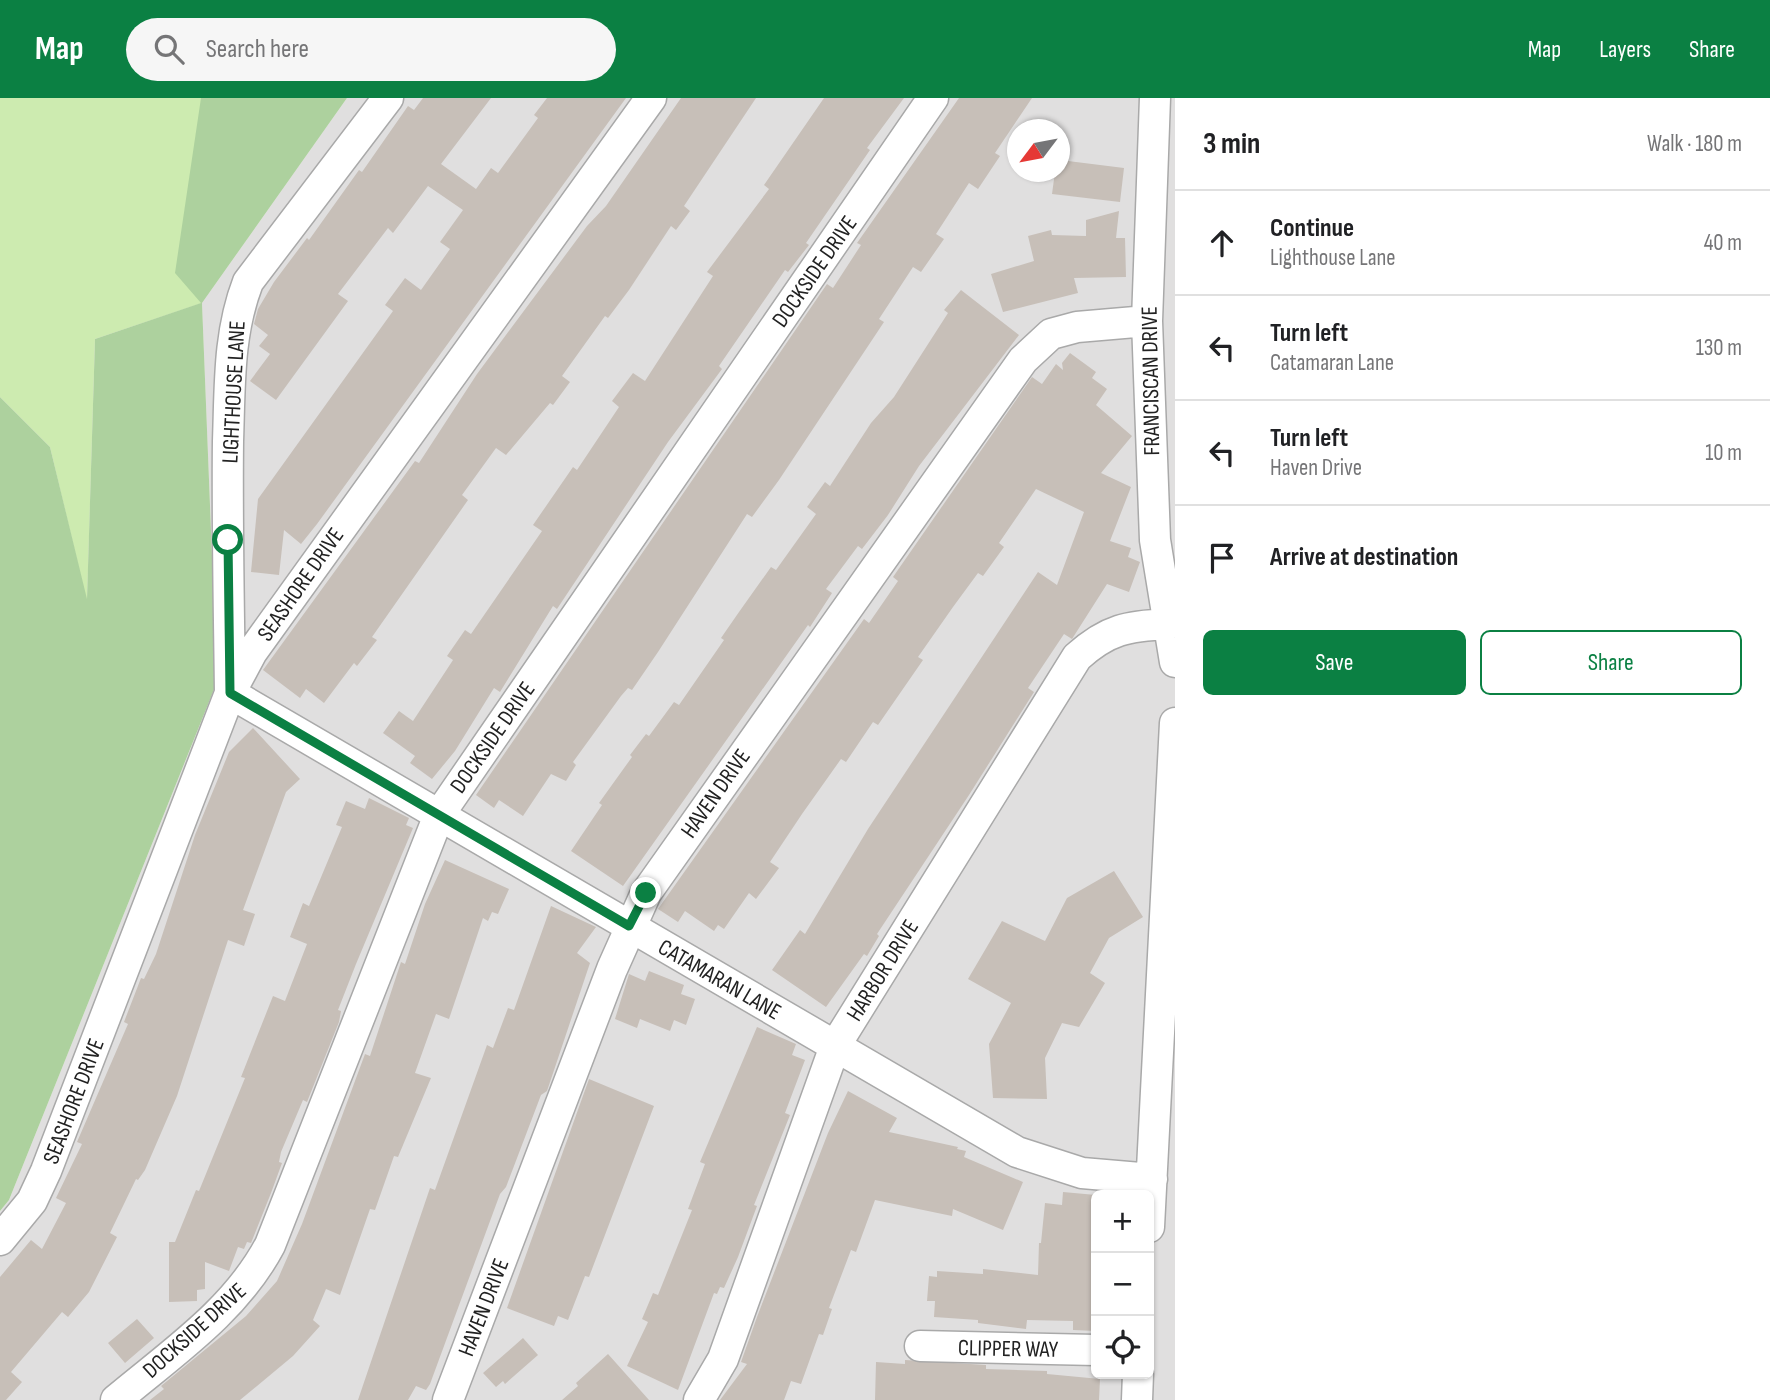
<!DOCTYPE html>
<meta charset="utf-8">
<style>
:root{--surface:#fff;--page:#f6f6f6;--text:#202124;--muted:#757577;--line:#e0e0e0;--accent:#0b8043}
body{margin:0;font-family:"Sofia Sans Condensed",sans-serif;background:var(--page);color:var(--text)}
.controls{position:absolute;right:21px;bottom:21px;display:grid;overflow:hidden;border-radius:10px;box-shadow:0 2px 5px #0004}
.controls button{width:63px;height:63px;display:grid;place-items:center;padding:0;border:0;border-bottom:2px solid var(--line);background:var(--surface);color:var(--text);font:35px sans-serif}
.compass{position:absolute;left:1007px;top:21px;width:63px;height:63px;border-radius:50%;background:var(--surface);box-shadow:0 2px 5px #0004;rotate:238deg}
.stop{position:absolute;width:21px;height:21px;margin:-16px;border:5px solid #0b8043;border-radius:50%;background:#fff}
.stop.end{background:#0b8043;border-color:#fff;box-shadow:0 2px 7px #0008}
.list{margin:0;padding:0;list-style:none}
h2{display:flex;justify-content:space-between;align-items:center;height:91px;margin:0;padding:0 28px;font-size:30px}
h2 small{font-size:23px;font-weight:400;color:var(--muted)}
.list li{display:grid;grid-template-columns:46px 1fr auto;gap:21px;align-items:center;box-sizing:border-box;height:105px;padding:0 28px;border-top:2px solid var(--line)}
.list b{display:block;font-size:26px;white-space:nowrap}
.list p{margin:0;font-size:23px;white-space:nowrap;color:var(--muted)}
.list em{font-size:23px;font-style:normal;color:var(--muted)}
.actions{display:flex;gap:14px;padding:21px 28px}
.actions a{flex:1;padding:16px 0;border:2px solid var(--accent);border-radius:10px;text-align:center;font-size:24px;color:var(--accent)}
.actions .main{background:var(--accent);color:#fff}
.icon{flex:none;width:38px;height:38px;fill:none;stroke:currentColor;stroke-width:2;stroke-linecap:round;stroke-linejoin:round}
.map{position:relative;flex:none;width:1175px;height:1302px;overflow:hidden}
header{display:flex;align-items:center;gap:42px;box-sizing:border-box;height:98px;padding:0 35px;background:var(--accent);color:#fff}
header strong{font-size:33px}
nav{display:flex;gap:38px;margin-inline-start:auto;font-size:24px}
.search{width:490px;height:63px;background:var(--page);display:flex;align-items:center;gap:18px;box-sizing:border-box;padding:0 24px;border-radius:38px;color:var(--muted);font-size:26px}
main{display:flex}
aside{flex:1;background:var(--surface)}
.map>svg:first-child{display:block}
.residential{fill:#e0dfdf;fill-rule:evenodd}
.grass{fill:#cdebb0}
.forest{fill:#add19e}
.building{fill:#c7bfb8}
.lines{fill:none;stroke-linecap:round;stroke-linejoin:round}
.minor-casing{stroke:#a9a9a9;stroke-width:33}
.minor{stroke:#fff;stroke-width:30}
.route{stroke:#0b8043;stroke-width:9}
.labels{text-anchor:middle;stroke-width:5;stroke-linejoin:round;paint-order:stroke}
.street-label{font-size:23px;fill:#222;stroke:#fff}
</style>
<header>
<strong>Map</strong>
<div class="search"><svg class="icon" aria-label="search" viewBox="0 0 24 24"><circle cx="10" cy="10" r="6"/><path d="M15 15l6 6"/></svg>Search here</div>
<nav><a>Map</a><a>Layers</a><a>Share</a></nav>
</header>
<main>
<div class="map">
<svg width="1175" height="1302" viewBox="0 0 1175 1302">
<rect width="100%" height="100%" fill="#f2efe9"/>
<path class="residential" d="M 347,0 L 1175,0 L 1175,1302 L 0,1302 L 0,1113 L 9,1102 L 217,584 L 202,205 ZM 1018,32 L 1060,32 L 1060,74 L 1018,74 ZM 1096,1097 L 1149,1097 L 1149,1276 L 1096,1276 Z"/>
<path class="grass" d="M 0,0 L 201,0 L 202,205 L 95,241 L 87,504 L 50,349 L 0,299 Z"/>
<path class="forest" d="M 201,0 L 347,0 L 202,205 L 217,584 L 9,1102 L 0,1113 L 0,299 L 50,349 L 87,501 L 95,241 L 201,205 L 175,175 Z"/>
<path class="building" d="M 423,0 L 491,0 L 441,66 L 476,91 L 491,70 L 498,75 L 538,20 L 534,17 L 547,0 L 626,0 L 317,426 L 301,446 L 284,432 L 279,477 L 251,474 L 258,401 L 393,213 L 385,207 L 405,180 L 421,192 L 450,151 L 440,144 L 463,112 L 428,88 L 393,135 L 388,130 L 338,196 L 348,203 L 276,302 L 250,283 L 270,256 L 259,248 L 268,237 L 254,226 L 258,211 L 274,184 L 307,140 L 309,142 L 359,72 L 362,74 L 408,8 L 414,12 Z
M 681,0 L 756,0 L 684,108 L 690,113 L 676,132 L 671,128 L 629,192 L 608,220 L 605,218 L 562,278 L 570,284 L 553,307 L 550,305 L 506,357 L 496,350 L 462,397 L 468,402 L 372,539 L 377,542 L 357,568 L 354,565 L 324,605 L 306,591 L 300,600 L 263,572 L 415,363 L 419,365 L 477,276 L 587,128 L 606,108 Z
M 824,0 L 904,0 L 867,50 L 870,52 L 806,145 L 809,147 L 788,174 L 785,172 L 719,268 L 722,271 L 668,344 L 557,511 L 553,508 L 500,594 L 494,590 L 455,653 L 432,681 L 410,665 L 415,658 L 383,635 L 399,613 L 413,623 L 453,562 L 447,558 L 465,532 L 471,536 L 542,433 L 533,427 L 573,369 L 577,372 L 619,309 L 612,303 L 633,275 L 645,283 L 713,178 L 707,174 L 769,91 L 764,87 Z
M 959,0 L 1032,0 L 995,55 L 1000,58 L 978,91 L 969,85 L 936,136 L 944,141 L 921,174 L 913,169 L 879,221 L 884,224 L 779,382 L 752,419 L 747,416 L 658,554 L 632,592 L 628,590 L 621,598 L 573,664 L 576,667 L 566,683 L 551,676 L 523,718 L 499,702 L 494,710 L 476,697 L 827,186 L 833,190 L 861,147 L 857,145 Z
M 1060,62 L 1124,70 L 1120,104 L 1052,96 L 1055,74 L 1060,74 Z
M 1119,113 L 1116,140 L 1125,140 L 1126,179 L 1074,180 L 1078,195 L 1003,214 L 991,176 L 1034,163 L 1028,138 L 1051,132 L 1052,137 L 1086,138 L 1086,122 Z
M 961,192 L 1019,237 L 919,368 L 888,417 L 862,451 L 858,448 L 826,491 L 832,495 L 810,529 L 808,527 L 623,788 L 571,753 L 602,707 L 599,705 L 632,659 L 630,657 L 646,636 L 649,638 L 674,604 L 679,607 L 724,542 L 721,540 L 739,514 L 771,469 L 776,472 L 816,416 L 807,409 L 825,384 L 830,388 L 871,325 L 894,299 L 948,215 L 944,212 Z
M 1070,255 L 1096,274 L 1092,280 L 1107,291 L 1096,307 L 1132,338 L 1101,375 L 1131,389 L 1110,443 L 1131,450 L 1128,459 L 1140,464 L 1129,494 L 1107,486 L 1072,541 L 1064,536 L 1028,590 L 1034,594 L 969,697 L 877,836 L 879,838 L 867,858 L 864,856 L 826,909 L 772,872 L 800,832 L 805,836 L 868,731 L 1038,474 L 1057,487 L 1084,414 L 1036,391 L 999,445 L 1004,449 L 983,478 L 978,475 L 953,509 L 918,559 L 923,562 L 878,627 L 873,624 L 846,664 L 841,661 L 802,716 L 770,764 L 779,770 L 756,801 L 749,795 L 724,831 L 718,827 L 714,833 L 685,813 L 678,824 L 658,811 L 864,521 L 869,525 L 898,483 L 893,479 L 1032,279 L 1042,286 L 1056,266 L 1063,272 L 1062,265 Z
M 253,630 L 300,681 L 286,694 L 243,812 L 255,816 L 244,848 L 228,842 L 177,998 L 145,1072 L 138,1082 L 136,1081 L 110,1135 L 117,1139 L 89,1194 L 68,1219 L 62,1214 L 11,1274 L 22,1284 L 6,1302 L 0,1302 L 0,1179 L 31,1142 L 42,1151 L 66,1105 L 56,1100 L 82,1046 L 77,1044 L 128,926 L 124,924 L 141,880 L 144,881 L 156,856 L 195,737 L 229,654 Z
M 369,700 L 409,720 L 406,727 L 413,730 L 356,866 L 338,912 L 341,913 L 339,924 L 307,1004 L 303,1002 L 281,1054 L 279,1064 L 282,1065 L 271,1095 L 251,1145 L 247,1144 L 244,1151 L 238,1149 L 229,1173 L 205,1164 L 205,1191 L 197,1192 L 197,1203 L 169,1204 L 169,1144 L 175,1144 L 196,1092 L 199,1093 L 245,980 L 241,979 L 273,898 L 285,903 L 307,846 L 290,839 L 303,805 L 309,808 L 342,729 L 336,727 L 346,703 L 365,711 Z
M 445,762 L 509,791 L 498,816 L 492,814 L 488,823 L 483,820 L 449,921 L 436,916 L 415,975 L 431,980 L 398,1059 L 394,1058 L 375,1112 L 370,1111 L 340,1197 L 326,1191 L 313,1222 L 320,1228 L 293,1258 L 240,1302 L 150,1302 L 164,1291 L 161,1288 L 246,1218 L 277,1183 L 302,1126 L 365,956 L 370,958 L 401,864 L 405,866 L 425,806 Z
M 1114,773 L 1143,819 L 1109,840 L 1090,875 L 1105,885 L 1079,929 L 1062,925 L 1045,960 L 1047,1001 L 993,1000 L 989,946 L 1011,905 L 968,881 L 1002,823 L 1045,843 L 1067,800 Z
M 551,808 L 596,829 L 577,855 L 590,865 L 547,993 L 541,997 L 506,1089 L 500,1096 L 430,1286 L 426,1292 L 416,1288 L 408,1302 L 358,1302 L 430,1090 L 435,1092 L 487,947 L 493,950 L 508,910 L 514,912 Z
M 649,873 L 684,887 L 681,896 L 695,901 L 686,927 L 674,922 L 670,933 L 640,921 L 637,930 L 615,921 L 629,876 L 645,883 Z
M 757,929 L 796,946 L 792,957 L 805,962 L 785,1015 L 790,1017 L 754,1107 L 757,1108 L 738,1159 L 724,1190 L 720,1189 L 717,1196 L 714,1195 L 678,1292 L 627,1268 L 648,1224 L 642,1221 L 653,1195 L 658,1197 L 692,1112 L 688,1111 L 705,1066 L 700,1064 Z
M 589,981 L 654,1008 L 589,1179 L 585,1178 L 568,1222 L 558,1218 L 554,1228 L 507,1210 Z
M 848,993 L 897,1020 L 889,1034 L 958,1049 L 957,1051 L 966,1053 L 964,1059 L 1023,1084 L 1003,1132 L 953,1111 L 952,1118 L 875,1102 L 856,1154 L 851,1152 L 829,1210 L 832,1211 L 823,1237 L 819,1236 L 801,1286 L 791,1283 L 784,1302 L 720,1302 L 747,1266 L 741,1264 L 757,1219 L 828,1035 Z
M 1063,1094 L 1096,1097 L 1096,1233 L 1073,1232 L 1073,1223 L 1027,1222 L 1026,1231 L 978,1225 L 978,1222 L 934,1219 L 935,1203 L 927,1203 L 929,1178 L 937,1179 L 937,1173 L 983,1176 L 983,1171 L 1038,1177 L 1039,1145 L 1041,1145 L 1045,1105 L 1062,1107 Z
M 137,1221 L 154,1240 L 125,1265 L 108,1245 Z
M 523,1240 L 538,1257 L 505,1286 L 503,1283 L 496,1289 L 483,1275 Z
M 608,1256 L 649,1302 L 562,1302 L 578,1288 L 576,1285 Z
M 905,1262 L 986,1267 L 986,1271 L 1047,1273 L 1047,1276 L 1100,1281 L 1099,1302 L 875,1302 L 876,1264 L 905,1266 Z"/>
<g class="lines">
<defs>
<path id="minor" d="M 388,0 L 248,184 C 228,236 230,288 228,343 C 227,427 229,511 230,595 L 1017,1054 L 1082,1075 L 1152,1081
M 1155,0 L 1147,223 L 1155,442 L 1175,564
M 1149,1129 L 1175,625
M 0,1142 L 32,1103 L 46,1073 L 230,595 L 252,554 L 651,0
M 920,1248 L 1096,1252
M 116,1302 C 172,1255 235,1213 270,1147 L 439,717 L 933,0
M 448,1302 L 612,871 L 646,795 L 1023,262 L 1051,236 L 1077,229 L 1147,223
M 699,1302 L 723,1261 L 835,948 L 1077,559 C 1108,531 1128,528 1168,526
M 1137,1302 L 1138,1276"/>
</defs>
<use href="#minor" class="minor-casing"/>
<use href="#minor" class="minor"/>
</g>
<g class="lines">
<path class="route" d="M 228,442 L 230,595 L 629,828 L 646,795"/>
</g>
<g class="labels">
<g class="street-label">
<text transform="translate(814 173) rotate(-55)" y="8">DOCKSIDE DRIVE</text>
<text transform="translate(1150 283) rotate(-91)" y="8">FRANCISCAN DRIVE</text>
<text transform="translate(233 294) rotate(-87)" y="8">LIGHTHOUSE LANE</text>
<text transform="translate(300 486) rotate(-55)" y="8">SEASHORE DRIVE</text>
<text transform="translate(492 639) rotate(-55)" y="8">DOCKSIDE DRIVE</text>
<text transform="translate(715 695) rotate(-55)" y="8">HAVEN DRIVE</text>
<text transform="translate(882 872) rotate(-58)" y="8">HARBOR DRIVE</text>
<text transform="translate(720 881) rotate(30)" y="8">CATAMARAN LANE</text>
<text transform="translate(73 1003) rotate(-69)" y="8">SEASHORE DRIVE</text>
<text transform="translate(483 1209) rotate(-69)" y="8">HAVEN DRIVE</text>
<text transform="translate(194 1232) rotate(-42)" y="8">DOCKSIDE DRIVE</text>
<text transform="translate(1008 1250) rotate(1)" y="8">CLIPPER WAY</text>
</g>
</g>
</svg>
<div class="controls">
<button>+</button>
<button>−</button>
<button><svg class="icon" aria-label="locate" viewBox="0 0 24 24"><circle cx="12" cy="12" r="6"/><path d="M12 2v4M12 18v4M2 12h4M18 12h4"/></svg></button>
</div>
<svg class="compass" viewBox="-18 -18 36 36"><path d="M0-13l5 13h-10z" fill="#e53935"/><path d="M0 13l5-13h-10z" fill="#757577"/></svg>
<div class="stop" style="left:228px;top:442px"></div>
<div class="stop end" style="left:646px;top:795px"></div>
</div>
<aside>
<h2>3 min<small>Walk · 180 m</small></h2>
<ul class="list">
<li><svg class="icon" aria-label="ahead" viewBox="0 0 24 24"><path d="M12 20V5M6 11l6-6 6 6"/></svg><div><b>Continue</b><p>Lighthouse Lane</p></div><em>40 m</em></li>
<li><svg class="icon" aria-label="left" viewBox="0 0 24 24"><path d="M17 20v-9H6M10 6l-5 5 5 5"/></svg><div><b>Turn left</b><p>Catamaran Lane</p></div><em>130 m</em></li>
<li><svg class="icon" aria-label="left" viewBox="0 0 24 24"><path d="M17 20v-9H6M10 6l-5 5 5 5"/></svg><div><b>Turn left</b><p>Haven Drive</p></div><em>10 m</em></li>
<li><svg class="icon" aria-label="arrive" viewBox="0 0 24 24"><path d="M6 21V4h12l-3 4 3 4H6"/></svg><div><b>Arrive at destination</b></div></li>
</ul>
<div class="actions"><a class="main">Save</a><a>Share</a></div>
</aside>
</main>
